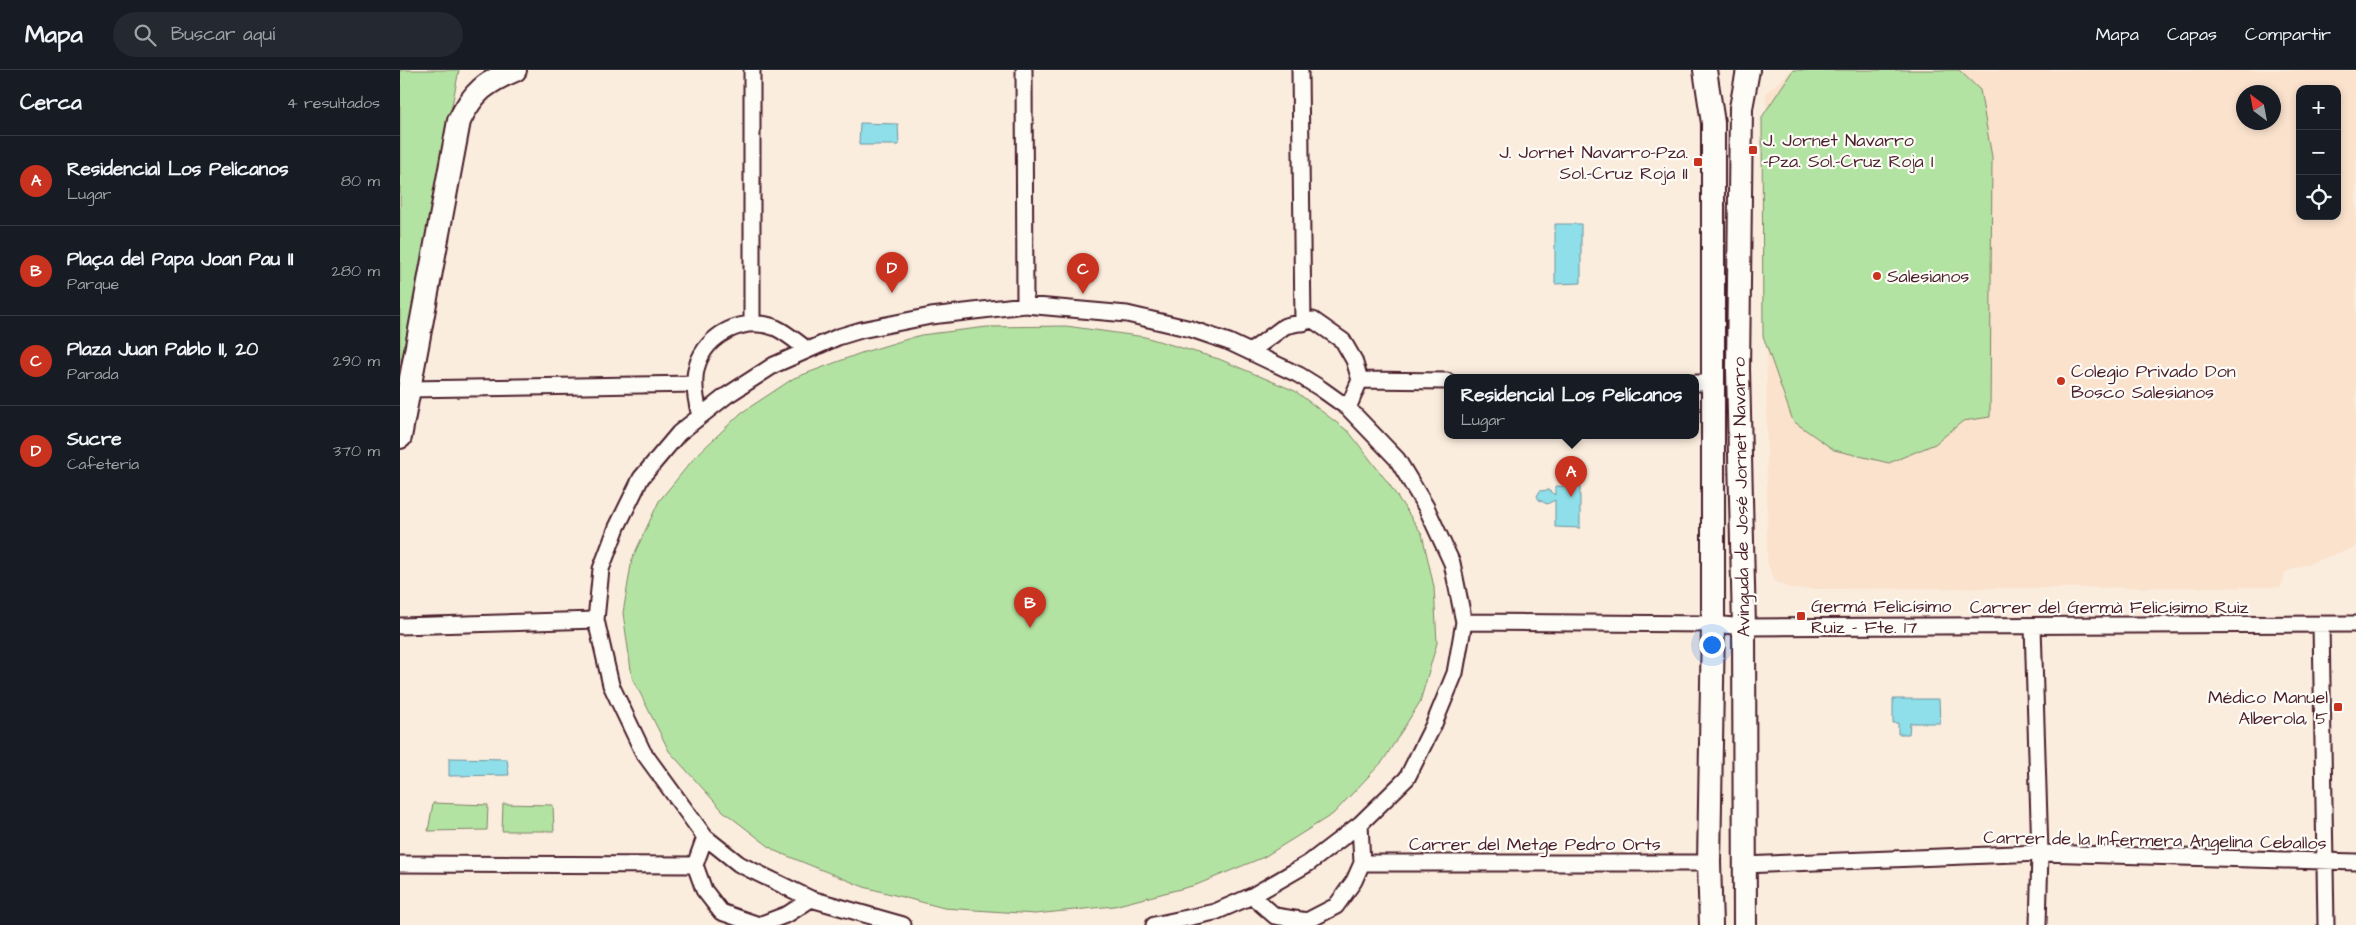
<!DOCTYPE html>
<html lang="es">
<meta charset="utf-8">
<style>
:root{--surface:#171b24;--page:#242831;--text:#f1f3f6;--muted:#9ea1a6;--line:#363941;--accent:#c8321e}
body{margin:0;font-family:"Architects Daughter",sans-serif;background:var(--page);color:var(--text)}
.controls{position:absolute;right:15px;top:15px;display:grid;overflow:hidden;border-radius:10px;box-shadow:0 2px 8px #0003}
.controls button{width:45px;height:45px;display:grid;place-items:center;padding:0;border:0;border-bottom:1px solid var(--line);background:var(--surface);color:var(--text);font:25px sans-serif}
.compass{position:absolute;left:1836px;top:15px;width:45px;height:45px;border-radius:50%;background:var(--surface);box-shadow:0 2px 8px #0003;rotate:328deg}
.you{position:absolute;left:1311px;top:574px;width:18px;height:18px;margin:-12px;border:4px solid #fff;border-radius:50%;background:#1a73e8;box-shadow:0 0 0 8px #1a73e833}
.badge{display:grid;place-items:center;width:32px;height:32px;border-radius:50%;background:var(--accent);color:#fff;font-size:16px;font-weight:700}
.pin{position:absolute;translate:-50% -41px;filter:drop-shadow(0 1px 2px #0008)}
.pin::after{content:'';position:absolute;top:26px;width:18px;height:15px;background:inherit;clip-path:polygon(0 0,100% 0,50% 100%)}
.popup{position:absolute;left:1044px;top:304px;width:255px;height:65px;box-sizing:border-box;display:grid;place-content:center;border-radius:10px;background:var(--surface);filter:drop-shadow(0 1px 4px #0005);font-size:16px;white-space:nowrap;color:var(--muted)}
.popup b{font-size:19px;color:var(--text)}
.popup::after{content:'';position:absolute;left:50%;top:100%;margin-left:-10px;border:10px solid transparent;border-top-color:var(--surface)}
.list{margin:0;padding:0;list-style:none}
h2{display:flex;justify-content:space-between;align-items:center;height:65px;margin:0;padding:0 20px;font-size:21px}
h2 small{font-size:16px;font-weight:400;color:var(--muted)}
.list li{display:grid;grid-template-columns:32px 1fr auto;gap:15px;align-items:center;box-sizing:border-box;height:90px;padding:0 20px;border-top:1px solid var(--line)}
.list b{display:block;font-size:19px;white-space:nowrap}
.list p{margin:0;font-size:16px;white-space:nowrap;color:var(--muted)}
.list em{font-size:16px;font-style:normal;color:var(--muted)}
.icon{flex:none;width:28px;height:28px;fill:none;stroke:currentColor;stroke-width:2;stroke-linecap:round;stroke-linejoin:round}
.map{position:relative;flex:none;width:1956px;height:855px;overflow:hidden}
header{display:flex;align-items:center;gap:30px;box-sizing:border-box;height:70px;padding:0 25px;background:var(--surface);border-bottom:1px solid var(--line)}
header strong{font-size:24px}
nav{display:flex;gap:28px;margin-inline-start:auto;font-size:18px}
.search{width:350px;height:45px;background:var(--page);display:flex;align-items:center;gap:12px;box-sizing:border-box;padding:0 18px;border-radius:28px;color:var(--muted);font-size:19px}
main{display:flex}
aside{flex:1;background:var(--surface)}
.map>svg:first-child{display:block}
.built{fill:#fae2cd;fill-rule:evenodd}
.green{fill:#b3e3a2;stroke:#7e8166}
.water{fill:#8edfe9;stroke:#73929d}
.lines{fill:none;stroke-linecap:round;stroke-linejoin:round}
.street-casing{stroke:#4a1f2b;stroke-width:19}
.secondary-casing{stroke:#4a1f2b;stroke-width:26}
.street{stroke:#fdfcf7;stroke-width:15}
.secondary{stroke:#fdfcf7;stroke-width:22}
.poi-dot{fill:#c8321e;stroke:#fdfcf7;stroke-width:2}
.labels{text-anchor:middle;stroke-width:4.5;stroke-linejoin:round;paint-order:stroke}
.poi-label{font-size:18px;fill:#4a1f2b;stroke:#fdfcf7;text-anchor:start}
.street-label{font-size:18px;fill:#4a1f2b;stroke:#fdfcf7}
</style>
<header>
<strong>Mapa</strong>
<div class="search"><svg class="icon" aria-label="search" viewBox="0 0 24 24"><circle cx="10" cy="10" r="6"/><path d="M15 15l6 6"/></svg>Buscar aquí</div>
<nav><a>Mapa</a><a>Capas</a><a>Compartir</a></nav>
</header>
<main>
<aside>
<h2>Cerca<small>4 resultados</small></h2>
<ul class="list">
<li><span class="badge">A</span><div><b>Residencial Los Pelícanos</b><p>Lugar</p></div><em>80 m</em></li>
<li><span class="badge">B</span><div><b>Plaça del Papa Joan Pau II</b><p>Parque</p></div><em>280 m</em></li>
<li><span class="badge">C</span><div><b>Plaza Juan Pablo II, 20</b><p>Parada</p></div><em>290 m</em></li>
<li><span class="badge">D</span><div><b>Sucre</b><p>Cafetería</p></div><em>370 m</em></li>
</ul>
</aside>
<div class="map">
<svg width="1956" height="855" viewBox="0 0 1956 855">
<rect width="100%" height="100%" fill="#fbedde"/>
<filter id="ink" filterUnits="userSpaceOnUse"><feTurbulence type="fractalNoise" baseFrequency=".02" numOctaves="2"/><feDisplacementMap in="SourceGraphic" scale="10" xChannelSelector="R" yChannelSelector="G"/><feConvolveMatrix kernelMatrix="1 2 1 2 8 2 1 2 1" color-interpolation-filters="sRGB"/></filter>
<g filter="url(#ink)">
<path class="built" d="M 1392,0 L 1956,0 L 1956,477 L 1885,502 L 1881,517 L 1391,519 L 1375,512 L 1367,492 L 1366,23 ZM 1900,19 L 1937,19 L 1937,146 L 1900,146 ZM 1844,22 L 1874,22 L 1874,52 L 1844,52 Z"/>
<path class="green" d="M 0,0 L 59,0 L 0,299 Z
M 1393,0 L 1559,0 L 1580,20 L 1592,87 L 1590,347 L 1563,351 L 1535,374 L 1489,393 L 1434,380 L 1393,351 L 1363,266 L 1362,47 Z
M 666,256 L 745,267 L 819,289 L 895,321 L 949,362 L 989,414 L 1022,464 L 1034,517 L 1037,573 L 1020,632 L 983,691 L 933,744 L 864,787 L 796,815 L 714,836 L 635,844 L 544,838 L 464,817 L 375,781 L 323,741 L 269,681 L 232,607 L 223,543 L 232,489 L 259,431 L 295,387 L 341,343 L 394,308 L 461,283 L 521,265 L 587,257 Z
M 33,733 L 88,735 L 87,760 L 28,761 Z
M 103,734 L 153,735 L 154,761 L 102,761 Z"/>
<path class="water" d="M 460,53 L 498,54 L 499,75 L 459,75 Z
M 1155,154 L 1181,154 L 1181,213 L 1155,214 Z
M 1155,416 L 1180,417 L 1180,458 L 1155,457 L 1155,430 L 1147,434 L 1139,430 L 1137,426 L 1140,421 L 1148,420 L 1155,425 Z
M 1493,629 L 1539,629 L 1540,653 L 1510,653 L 1509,664 L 1498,664 L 1498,653 L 1493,653 Z
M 49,688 L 107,689 L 109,705 L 49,706 Z"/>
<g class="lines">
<defs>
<path id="street" d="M 352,0 L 352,253
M 624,0 L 625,235
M 900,0 L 903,253
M 850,282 L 885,256 L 913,250 L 943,271 L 954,290 L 960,310 L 948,338
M 960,310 L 1047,311
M 1295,313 L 1312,313
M 9,319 L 295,314
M 300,346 C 296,331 292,312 297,296 C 306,264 345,245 376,258 C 387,263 398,273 408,280
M 1064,552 L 1313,554 L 1344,557 L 1956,554
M 1921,554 L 1926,855
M 0,556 L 196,550
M 1633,556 L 1640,783 L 1638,855
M 305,767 L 295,795 L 304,820 L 321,842 L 359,855 L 388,844 L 411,829
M 962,793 L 1309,793
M 0,794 L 295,795
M 1344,795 L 1640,783 L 1956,792
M 852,826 L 875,846 L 907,851 L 936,836 L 954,811 L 962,793 L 960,754
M 503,855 L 411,829 L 339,794 L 305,767 L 243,682 L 211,615 L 196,550 L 201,499 L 217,457 L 241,408 L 279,363 L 326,326 L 374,295 L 438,267 L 461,260 L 531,246 L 625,235 L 727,244 L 791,259 L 829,272 L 899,305 L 920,318 L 948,338 L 997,389 L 1026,437 L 1052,493 L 1064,552 L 1055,603 L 1034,654 L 1007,708 L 960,754 L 909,793 L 852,826 L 815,842 L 754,855"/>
<path id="secondary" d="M 1305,0 L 1313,53 L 1313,554 L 1309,793 L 1311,855
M 0,367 L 59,51 C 73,22 86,12 115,0
M 1345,855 L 1344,557 L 1338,300 L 1341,38 L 1348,0"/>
</defs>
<use href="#street" class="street-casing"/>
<use href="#secondary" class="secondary-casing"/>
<use href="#street" class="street"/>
<use href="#secondary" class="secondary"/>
</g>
</g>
<g class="poi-dot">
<rect x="1348" y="75" width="10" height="10" rx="2.5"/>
<rect x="1293" y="87" width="10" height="10" rx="2.5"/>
<circle cx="1477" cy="206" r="5"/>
<circle cx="1661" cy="311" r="5"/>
<rect x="1396" y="541" width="10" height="10" rx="2.5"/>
<rect x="1933" y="632" width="10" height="10" rx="2.5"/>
</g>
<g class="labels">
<g class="poi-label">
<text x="1363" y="76">J. Jornet Navarro<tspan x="1363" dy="21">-Pza. Sol.-Cruz Roja I</tspan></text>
<text x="1288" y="88" text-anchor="end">J. Jornet Navarro-Pza.<tspan x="1288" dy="21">Sol.-Cruz Roja II</tspan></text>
<text x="1487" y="212">Salesianos</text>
<text x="1671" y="307">Colegio Privado Don<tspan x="1671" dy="21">Bosco Salesianos</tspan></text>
<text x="1411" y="542">Germá Felicísimo<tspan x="1411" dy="21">Ruiz - Fte. 17</tspan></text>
<text x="1928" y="633" text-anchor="end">Médico Manuel<tspan x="1928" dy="21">Alberola, 5</tspan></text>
</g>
<g class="street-label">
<text transform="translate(1341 427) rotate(-91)" y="6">Avinguda de José Jornet Navarro</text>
<text x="1709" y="543">Carrer del Germà Felicísimo Ruiz</text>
<text transform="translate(1755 770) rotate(1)" y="6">Carrer de la Infermera Angelina Ceballos</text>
<text x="1135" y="780">Carrer del Metge Pedro Orts</text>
</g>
</g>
</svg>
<div class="controls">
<button>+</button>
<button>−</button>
<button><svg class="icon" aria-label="locate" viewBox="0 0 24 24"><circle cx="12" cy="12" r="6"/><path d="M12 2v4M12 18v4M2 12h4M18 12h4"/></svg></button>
</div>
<svg class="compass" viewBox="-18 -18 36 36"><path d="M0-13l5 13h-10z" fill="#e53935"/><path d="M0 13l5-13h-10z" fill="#9ea1a6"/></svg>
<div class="you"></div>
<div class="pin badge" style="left:1171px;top:427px">A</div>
<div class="popup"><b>Residencial Los Pelícanos</b>Lugar</div>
<div class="pin badge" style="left:630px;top:558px">B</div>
<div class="pin badge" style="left:683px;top:224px">C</div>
<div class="pin badge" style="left:492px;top:223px">D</div>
</div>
</main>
